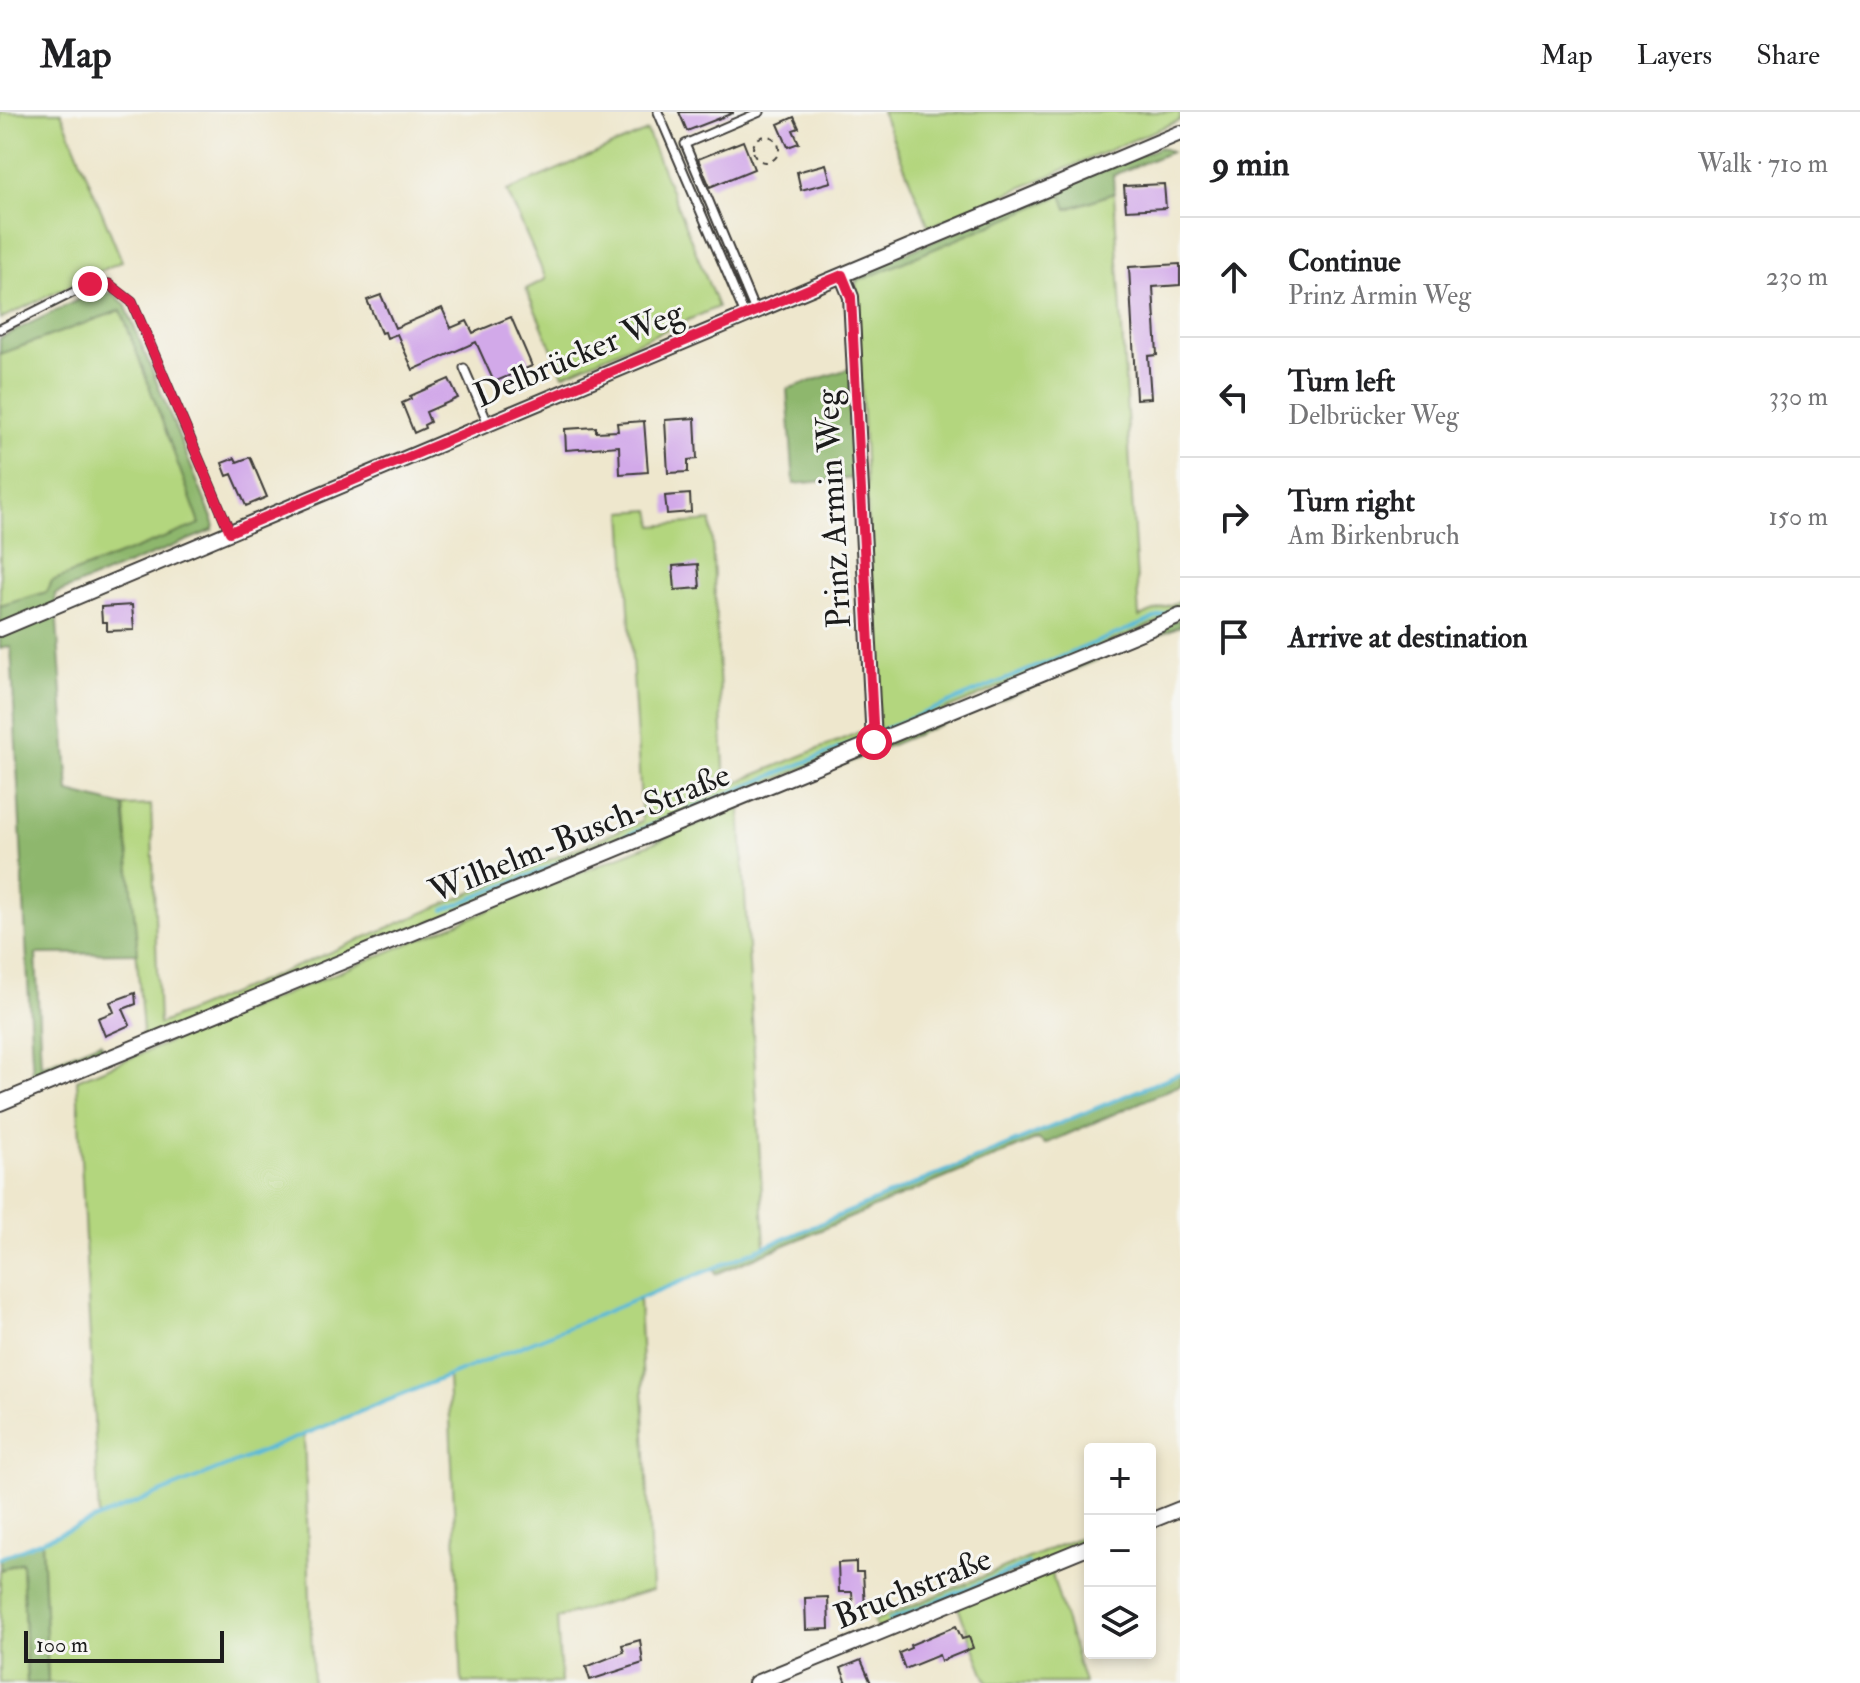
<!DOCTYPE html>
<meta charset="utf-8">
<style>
:root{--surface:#fff;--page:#f2f2f2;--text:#202124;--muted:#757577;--line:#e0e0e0}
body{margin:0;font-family:"IM FELL Double Pica",serif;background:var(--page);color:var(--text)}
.controls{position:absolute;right:24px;bottom:24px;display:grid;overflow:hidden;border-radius:8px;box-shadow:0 4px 12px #0003}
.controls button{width:72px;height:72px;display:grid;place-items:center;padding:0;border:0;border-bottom:2px solid var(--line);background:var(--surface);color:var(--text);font:40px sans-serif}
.scale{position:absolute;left:24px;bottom:20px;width:200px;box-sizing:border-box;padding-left:8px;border:4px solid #1c1c1c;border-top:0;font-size:22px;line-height:28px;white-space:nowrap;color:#1c1c1c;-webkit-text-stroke:6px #f6f6f2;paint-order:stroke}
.stop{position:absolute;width:24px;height:24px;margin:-18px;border:6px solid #e11d48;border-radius:50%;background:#fff}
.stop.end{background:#e11d48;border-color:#fff;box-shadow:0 2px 8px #0008}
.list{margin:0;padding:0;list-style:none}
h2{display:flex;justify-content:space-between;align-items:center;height:104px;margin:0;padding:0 32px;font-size:34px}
h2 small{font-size:26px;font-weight:400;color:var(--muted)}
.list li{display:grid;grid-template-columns:52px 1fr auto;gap:24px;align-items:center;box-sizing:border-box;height:120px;padding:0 32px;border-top:2px solid var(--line)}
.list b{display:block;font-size:30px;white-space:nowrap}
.list p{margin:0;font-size:26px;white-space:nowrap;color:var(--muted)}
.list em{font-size:26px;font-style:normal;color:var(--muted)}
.icon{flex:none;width:44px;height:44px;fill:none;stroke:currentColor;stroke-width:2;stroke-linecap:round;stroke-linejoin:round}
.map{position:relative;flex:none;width:1180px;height:1571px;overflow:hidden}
header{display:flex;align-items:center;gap:48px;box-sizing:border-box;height:112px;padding:0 40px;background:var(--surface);border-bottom:2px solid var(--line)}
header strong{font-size:38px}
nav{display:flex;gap:44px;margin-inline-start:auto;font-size:28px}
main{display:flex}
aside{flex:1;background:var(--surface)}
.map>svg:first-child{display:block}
.green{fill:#b3d67e;stroke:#68794d;stroke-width:2}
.forest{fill:#8eb76d;stroke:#556a44;stroke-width:2}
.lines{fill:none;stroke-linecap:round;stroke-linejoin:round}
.stream{stroke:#5abad8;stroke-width:4}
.building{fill:#d2a9e9}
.lane-casing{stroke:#3c3a37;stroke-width:11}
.street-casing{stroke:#3c3a37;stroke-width:18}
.path{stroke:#3c3a37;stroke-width:2;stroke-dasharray:6 6;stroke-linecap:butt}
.lane{stroke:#fff;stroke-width:7}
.street{stroke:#fff;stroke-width:14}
.route{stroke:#e11d48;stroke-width:10}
.labels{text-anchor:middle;stroke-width:6;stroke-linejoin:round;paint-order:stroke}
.street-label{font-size:34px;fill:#1c1c1c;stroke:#f6f6f2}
</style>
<header>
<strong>Map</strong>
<nav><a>Map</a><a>Layers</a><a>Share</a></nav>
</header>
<main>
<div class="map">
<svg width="1180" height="1571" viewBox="0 0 1180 1571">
<rect width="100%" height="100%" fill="#f6f6f2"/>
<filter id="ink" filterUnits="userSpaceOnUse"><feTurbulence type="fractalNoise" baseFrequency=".0125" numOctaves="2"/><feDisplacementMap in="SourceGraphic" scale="16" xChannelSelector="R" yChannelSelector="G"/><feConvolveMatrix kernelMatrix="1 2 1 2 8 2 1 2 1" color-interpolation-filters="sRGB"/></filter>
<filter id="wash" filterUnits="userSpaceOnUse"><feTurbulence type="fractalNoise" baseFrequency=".006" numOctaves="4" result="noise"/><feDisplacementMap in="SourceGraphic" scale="32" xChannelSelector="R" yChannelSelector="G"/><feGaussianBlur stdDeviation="1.8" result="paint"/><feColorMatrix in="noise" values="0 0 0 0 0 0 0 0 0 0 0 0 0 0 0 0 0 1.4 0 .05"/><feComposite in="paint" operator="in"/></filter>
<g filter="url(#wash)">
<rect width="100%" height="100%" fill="#eee7cd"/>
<path class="green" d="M 0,0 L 61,0 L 122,149 L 0,207 Z
M 882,0 L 1180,0 L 1180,8 L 929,115 Z
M 647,19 L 718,195 L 563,263 L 526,177 L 546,167 L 507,79 Z
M 1114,81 L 1139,505 L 1180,489 L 1180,501 L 879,625 L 856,170 L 1062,82 L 1068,97 Z
M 121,198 L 201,412 L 52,469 L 47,480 L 0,494 L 0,242 Z
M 651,398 L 654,414 L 711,409 L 725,675 L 867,617 L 867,630 L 136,932 L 143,919 L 124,694 L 151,693 L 159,912 L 642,709 L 623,400 Z
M 740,695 L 765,1135 L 639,1187 L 652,1478 L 557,1506 L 561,1571 L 462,1571 L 448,1264 L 304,1323 L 313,1571 L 48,1571 L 42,1429 L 99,1405 L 77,968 Z
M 1090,1421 L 1090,1430 L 877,1517 L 874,1509 Z
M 22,1449 L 27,1571 L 0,1571 L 0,1458 Z
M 1052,1454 L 1053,1466 L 1084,1571 L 988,1571 L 957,1493 Z"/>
<path class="forest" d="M 1160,35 L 1171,40 L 1113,63 L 1114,81 L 1067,97 L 1062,83 L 856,170 L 855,162 Z
M 94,180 L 112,181 L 125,192 L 214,411 L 213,418 L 55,482 L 69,680 L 124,694 L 138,841 L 36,842 L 41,954 L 101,930 L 106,945 L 0,988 L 0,982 L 33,967 L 11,534 L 0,537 L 0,494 L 47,480 L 52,469 L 200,412 L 121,198 L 0,242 L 0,226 Z
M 851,256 L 855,366 L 794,372 L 787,277 Z
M 1180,507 L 1180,514 L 658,729 L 656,723 Z
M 1180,961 L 1180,973 L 1045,1032 L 1038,1027 L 716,1162 L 714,1156 Z
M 42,1429 L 48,1571 L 27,1571 L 22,1450 L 0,1458 L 0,1446 Z"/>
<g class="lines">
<path class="stream" d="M 882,618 L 1180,496
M 444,798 L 867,625
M 0,1446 L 714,1156 L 1180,961
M 889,1508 L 1028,1452"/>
</g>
<g id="blocks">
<path class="building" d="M 679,0 L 733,0 L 733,1 L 687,19 Z
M 794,5 L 799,16 L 793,18 L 799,31 L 788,35 L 778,12 Z
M 743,29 L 754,57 L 710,75 L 698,47 Z
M 826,52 L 831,70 L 801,78 L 797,60 Z
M 1164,72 L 1166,96 L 1126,98 L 1124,74 Z
M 1180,152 L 1180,173 L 1153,175 L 1157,243 L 1148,244 L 1151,286 L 1136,287 L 1129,155 Z
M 381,183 L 395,216 L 442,196 L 451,216 L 467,209 L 473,221 L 511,205 L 532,254 L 494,270 L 476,230 L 413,258 L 397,222 L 387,226 L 385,220 L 381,221 L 367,188 Z
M 449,267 L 458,286 L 426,300 L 430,310 L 424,313 L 425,316 L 414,321 L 402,291 L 411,287 L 410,284 Z
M 695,306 L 697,347 L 688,348 L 688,360 L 668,361 L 665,308 Z
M 644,309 L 648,360 L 620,362 L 619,334 L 566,338 L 565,317 L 596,315 L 596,320 L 618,319 L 617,311 Z
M 250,345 L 267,385 L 246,394 L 232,362 L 227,364 L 222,351 L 235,346 L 237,350 Z
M 690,382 L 691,400 L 667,402 L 665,384 Z
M 698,452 L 700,476 L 675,478 L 673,454 Z
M 132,493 L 134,518 L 107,519 L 107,510 L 102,510 L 101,495 Z
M 135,881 L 136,892 L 123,897 L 130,913 L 105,924 L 98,906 L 114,900 L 110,890 Z
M 856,1450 L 856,1460 L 863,1460 L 865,1496 L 853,1496 L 852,1480 L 839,1480 L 838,1451 Z
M 828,1485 L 829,1517 L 806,1518 L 805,1486 Z
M 956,1514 L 962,1527 L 969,1525 L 973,1536 L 941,1549 L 939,1543 L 905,1557 L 899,1541 L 911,1536 L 910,1533 Z
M 640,1528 L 643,1551 L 590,1568 L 586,1555 L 624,1540 L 622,1533 Z
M 861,1548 L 871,1571 L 847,1571 L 841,1556 Z"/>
</g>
</g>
<g filter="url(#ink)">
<use href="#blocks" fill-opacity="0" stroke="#3c3a37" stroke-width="2"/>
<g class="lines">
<defs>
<path id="lane" d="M 658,0 L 745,203
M 755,199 L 685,32 L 760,0
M 0,217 L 90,172 L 109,172 L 132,190 L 230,420
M 464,256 L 488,311"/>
<path id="street" d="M 842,163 L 851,185 L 874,630
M 0,517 L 1180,21
M 0,991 L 1180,504
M 1150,1409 L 1180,1397
M 756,1571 L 1090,1434"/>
</defs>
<use href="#lane" class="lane-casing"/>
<use href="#street" class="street-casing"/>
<path class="path" d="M753 37a13 13 0 1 1 26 0a13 13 0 1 1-26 0Z"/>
<use href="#lane" class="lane"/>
<use href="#street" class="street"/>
</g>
</g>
<g class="lines" filter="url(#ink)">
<path class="route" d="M 90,172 L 109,172 L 132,190 L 230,420 L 842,163 L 851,185 L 874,630"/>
</g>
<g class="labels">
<g class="street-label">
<text transform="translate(578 241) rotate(-23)" y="12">Delbrücker Weg</text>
<text transform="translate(832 397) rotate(-93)" y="12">Prinz Armin Weg</text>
<text transform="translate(579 720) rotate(-22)" y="12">Wilhelm-Busch-Straße</text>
<text transform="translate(912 1475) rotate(-22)" y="12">Bruchstraße</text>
</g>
</g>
</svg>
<div class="controls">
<button>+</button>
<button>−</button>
<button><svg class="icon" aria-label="layers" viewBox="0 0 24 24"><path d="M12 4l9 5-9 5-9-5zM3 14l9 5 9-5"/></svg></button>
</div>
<div class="scale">100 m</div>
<div class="stop" style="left:874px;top:630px"></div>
<div class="stop end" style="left:90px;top:172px"></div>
</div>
<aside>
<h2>9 min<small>Walk · 710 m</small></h2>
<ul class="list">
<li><svg class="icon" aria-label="ahead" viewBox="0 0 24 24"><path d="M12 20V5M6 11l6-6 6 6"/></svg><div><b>Continue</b><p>Prinz Armin Weg</p></div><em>230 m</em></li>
<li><svg class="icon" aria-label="left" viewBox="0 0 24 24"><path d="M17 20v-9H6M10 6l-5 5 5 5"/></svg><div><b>Turn left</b><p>Delbrücker Weg</p></div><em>330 m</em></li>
<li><svg class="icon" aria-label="right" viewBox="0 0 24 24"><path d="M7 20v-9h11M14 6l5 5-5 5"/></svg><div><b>Turn right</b><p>Am Birkenbruch</p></div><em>150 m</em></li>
<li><svg class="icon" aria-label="arrive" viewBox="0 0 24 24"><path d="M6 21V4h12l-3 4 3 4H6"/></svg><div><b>Arrive at destination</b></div></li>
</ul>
</aside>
</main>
